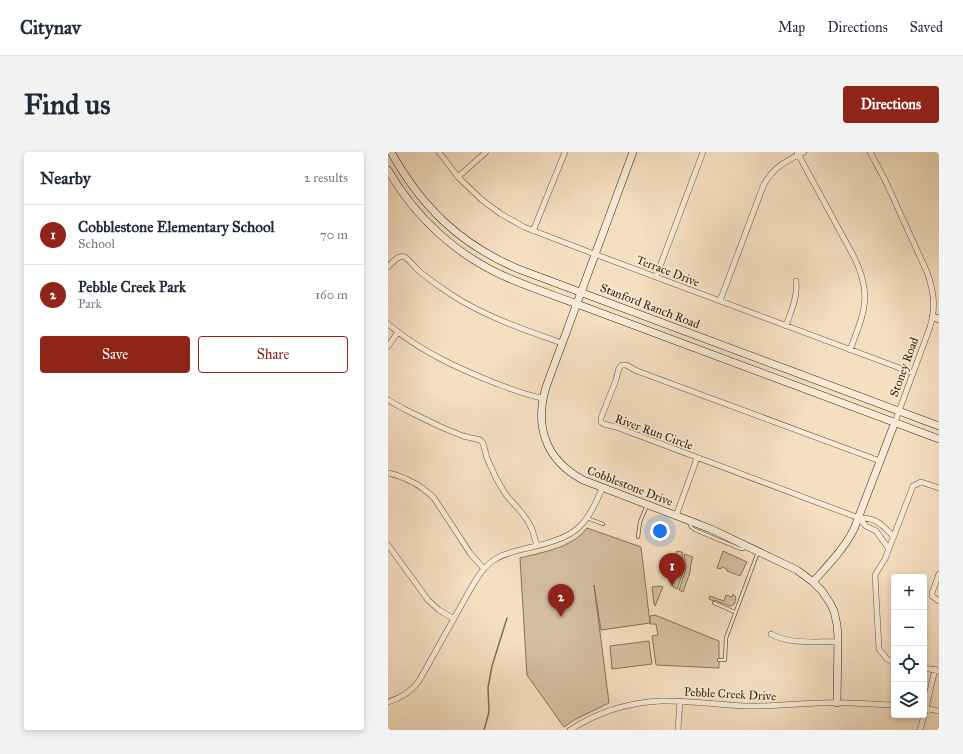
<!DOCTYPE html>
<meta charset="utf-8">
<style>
:root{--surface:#fff;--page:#f2f2f3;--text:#1f2937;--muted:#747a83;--line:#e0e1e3;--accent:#8f2418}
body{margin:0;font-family:"IM FELL Great Primer",serif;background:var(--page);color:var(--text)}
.controls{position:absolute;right:12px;bottom:12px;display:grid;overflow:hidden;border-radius:4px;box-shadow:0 2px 6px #0003}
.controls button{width:36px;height:36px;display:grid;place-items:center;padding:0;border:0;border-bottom:1px solid var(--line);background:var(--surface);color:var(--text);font:20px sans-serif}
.you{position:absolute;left:272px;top:379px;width:14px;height:14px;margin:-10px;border:3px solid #fff;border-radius:50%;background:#1a73e8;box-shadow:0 0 0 6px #1a73e833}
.badge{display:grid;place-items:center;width:26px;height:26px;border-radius:50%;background:var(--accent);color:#fff;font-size:13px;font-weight:700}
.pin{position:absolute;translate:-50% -33px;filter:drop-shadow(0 1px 2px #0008)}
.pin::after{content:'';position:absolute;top:21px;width:14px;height:12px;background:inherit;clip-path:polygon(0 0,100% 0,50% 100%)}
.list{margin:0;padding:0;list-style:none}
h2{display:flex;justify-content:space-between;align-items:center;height:52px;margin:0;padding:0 16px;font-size:17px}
h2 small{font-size:13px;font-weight:400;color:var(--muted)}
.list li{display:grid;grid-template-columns:26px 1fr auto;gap:12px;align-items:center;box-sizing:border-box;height:60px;padding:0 16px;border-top:1px solid var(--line)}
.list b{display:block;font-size:15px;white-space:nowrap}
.list p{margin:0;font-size:13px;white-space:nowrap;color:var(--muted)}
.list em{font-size:13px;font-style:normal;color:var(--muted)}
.actions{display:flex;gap:8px;padding:12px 16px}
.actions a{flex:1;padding:9px 0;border:1px solid var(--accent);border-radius:4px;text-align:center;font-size:14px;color:var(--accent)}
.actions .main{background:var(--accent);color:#fff}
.icon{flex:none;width:22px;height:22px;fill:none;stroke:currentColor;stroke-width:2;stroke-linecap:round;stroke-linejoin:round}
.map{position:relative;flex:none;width:551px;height:578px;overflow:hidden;border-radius:4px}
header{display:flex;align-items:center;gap:24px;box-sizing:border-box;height:56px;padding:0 20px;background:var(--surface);border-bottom:1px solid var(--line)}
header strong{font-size:19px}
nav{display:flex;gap:22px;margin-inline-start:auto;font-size:14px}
.intro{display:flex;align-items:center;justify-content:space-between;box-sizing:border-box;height:96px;padding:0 24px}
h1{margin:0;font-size:28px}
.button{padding:10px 18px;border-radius:4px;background:var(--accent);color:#fff;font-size:14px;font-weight:700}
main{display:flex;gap:24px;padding:0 24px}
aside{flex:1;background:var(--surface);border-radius:4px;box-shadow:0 2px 6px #0003}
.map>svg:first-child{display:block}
.green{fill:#d5bfa2;stroke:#867257}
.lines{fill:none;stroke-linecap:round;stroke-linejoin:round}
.stream{stroke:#826f53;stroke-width:1.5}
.lane-casing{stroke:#665439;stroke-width:4}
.street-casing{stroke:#665439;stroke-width:6}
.secondary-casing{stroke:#37250c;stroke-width:8}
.lane{stroke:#f8ead7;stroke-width:2.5}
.street{stroke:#f8ead7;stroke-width:5}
.secondary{stroke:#f8ead7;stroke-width:7}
.labels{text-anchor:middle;stroke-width:3.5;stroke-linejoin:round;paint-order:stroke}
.street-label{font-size:12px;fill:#37250c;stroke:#f8ead7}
</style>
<header>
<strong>Citynav</strong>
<nav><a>Map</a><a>Directions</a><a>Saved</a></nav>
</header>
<div class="intro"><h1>Find us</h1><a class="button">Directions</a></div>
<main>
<aside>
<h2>Nearby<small>2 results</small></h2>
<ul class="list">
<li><span class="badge">1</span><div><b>Cobblestone Elementary School</b><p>School</p></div><em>70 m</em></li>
<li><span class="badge">2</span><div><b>Pebble Creek Park</b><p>Park</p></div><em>160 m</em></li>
</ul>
<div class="actions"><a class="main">Save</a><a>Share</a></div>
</aside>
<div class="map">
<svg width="551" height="578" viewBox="0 0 551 578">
<rect width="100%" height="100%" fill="#f5dfc1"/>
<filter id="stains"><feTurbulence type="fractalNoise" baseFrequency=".005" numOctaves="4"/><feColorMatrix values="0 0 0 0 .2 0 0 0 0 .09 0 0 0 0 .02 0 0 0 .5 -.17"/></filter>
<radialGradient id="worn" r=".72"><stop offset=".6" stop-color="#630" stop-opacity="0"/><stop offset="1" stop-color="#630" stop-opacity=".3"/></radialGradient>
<path class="green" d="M 199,376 L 253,395 L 262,471 L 213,478 L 206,433 L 221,551 L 186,568 L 176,575 L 139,523 L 132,406 C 155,400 184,396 199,376 Z
M 289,399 L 294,400 L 296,418 L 289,437 L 285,435 L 284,424 L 289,420 L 289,415 L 287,412 L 282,410 L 282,405 L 280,404 L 286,406 Z
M 335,399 L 359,410 L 352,424 L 339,419 L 339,417 L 334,415 L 333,417 L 329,416 Z
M 296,402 L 305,405 L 303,411 L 302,420 L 295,440 L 291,438 L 297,420 L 298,415 Z
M 271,434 L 275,435 L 267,454 L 266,452 L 264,435 Z
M 345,442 L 348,445 C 347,449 347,454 342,454 L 326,448 L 325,449 L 321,447 L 322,444 L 336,449 L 338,443 L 344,445 Z
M 267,463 L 331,489 L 331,516 L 268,513 L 264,484 L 270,483 L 268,472 L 262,472 L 262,464 Z
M 261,489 L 264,512 L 224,517 L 222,494 Z"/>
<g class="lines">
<path class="stream" d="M 96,578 L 101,560 L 100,536 L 104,514 L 119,466"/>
<defs>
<path id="lane" d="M 199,366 L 215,372
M 301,370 L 303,375 L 307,378 L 348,395 L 353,397 L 358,396
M 250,385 L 252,370 L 259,353
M 326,451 L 347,460
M 331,508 L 337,508 L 338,486 L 370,400"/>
<path id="street" d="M 51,0 L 70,25 L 94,48 L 113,62 L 136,75 L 201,100 L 525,221
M 409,0 L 466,105 C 485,143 476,161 462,198
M 482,0 L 497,28 L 539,120 C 546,140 548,155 542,175 L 507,270
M 70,25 L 98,0
M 145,79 L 177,0
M 0,115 C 4,111 10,102 17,105 C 20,107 28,116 32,120 C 42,128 53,136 64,143 C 98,165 137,178 174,191
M 268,125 L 315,0
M 332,149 L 376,32 C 388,13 397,10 416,0
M 0,172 C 32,199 69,216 107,231 C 123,237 138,243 154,246
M 398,174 C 403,159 410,145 408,129
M 0,194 L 10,180
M 0,248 L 16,257 L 53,275 L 75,284 L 92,288 L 95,291 L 99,306 L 108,326 L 118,343 L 134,361 L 139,368 L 144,377 L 149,394
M 0,321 C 17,325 34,334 46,346 L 82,401 L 96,417
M 288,364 L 309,306
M 471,366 L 228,275 L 216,272 L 213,270 L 213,266 L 228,228 L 231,216 L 234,213 L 238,213 L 249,219 L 492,309
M 0,393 L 40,448 L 51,458 L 66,467
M 501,397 L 488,379 L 478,374 L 471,366 C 488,365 494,373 505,384
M 551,422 L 544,441 L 544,444 L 551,449
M 383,482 C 402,493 429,489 450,490
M 506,511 L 499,507 L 491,497 L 487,423 L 497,407 L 525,334 L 533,330 L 551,336
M 536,516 L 551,519
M 0,550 C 13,546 23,540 31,529 L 83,436 C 90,424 97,413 109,406 C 120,400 132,398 144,395 C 185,386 199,376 214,336
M 536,556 L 551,559
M 182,578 C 210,560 242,550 274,549 C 305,548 335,554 366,554 C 387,554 408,552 430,551 C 455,550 481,552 506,553
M 290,578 L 292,549
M 532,578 L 538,556 L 547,517"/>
<path id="secondary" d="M 3,0 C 34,56 74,94 133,118 L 551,274
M 245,0 L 158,235 C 146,275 158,308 195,328 L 323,377 L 409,418 L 425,430 L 434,439 L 442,451 L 446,459 L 449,473 L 450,485 L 449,551
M 0,18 C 27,65 68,103 118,125 C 141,135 165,143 189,152 L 551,287
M 545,165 L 551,167
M 425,430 C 440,413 456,397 466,377 L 507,270"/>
</defs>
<use href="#lane" class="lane-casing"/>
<use href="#street" class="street-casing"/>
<use href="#secondary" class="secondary-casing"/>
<use href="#lane" class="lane"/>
<use href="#street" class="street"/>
<use href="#secondary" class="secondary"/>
</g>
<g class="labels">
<g class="street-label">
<text transform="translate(280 119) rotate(21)" y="4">Terrace Drive</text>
<text transform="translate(262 154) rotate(21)" y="4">Stanford Ranch Road</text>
<text transform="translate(516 215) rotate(-70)" y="4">Stoney Road</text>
<text transform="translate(266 280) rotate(20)" y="4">River Run Circle</text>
<text transform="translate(242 334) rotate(21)" y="4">Cobblestone Drive</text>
<text transform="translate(342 542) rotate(3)" y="4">Pebble Creek Drive</text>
</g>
</g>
<rect width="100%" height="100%" filter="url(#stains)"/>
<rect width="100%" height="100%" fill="url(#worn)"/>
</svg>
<div class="controls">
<button>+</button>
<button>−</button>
<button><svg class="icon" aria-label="locate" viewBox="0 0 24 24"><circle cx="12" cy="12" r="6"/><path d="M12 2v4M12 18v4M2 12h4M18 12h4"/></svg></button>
<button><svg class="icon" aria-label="layers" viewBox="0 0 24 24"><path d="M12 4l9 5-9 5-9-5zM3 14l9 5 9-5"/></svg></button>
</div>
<div class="you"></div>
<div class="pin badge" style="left:284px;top:434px">1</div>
<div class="pin badge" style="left:173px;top:465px">2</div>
</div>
</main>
